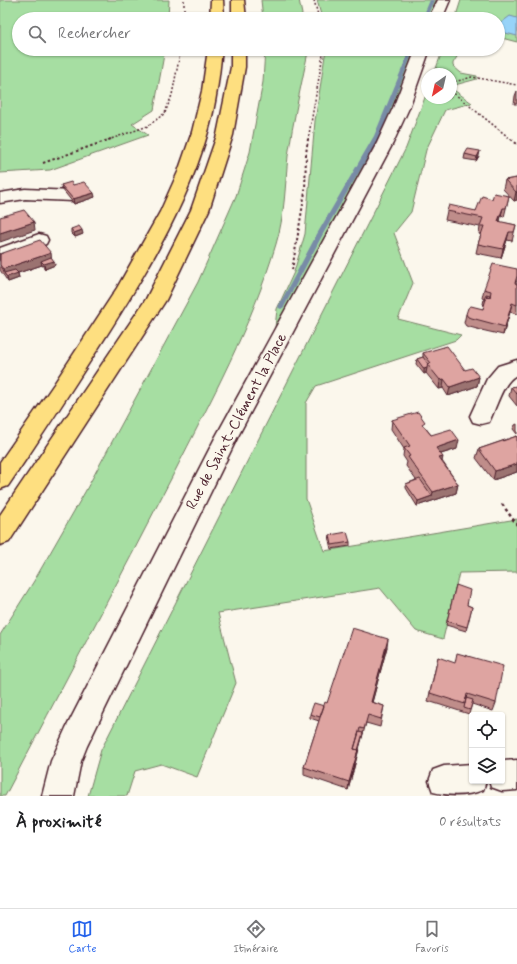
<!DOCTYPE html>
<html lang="fr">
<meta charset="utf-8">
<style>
:root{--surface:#fff;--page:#f2f2f2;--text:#202124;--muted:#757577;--line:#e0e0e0;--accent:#2563eb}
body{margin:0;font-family:Mynerve,sans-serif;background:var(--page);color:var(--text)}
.controls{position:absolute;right:12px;bottom:12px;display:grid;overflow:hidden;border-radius:4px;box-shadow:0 1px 3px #0004}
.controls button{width:36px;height:36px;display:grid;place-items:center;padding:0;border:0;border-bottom:1px solid var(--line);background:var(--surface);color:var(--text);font:20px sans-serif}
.compass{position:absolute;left:421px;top:68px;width:36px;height:36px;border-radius:50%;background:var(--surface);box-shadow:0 1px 3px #0004;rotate:214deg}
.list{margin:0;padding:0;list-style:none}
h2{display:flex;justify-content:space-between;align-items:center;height:52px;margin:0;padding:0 16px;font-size:17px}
h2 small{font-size:13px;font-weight:400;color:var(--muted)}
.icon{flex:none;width:22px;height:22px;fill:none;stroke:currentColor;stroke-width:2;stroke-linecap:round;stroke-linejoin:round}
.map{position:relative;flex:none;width:517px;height:796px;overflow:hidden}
.search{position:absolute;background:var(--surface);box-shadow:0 1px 3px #0004;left:12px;right:12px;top:12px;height:44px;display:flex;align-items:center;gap:10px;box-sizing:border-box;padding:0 14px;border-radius:22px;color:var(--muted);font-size:15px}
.sheet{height:112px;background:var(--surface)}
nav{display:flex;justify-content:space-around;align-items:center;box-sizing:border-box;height:56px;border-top:1px solid var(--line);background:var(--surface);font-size:11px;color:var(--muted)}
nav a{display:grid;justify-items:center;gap:2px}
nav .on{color:var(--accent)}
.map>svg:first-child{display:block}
.green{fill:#a6dea2;stroke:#787e66}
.water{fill:#97d3f8;stroke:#788ba6}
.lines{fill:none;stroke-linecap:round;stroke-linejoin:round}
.stream{fill:#788ba6;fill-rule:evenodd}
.minor-casing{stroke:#4a1f2b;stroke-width:3}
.highway-casing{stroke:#4a1f2b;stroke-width:3}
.path-far2{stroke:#4a1f2b;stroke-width:1.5;stroke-dasharray:2 2;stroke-linecap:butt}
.path-far1{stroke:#4a1f2b;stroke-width:2;stroke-dasharray:2.5 2.5;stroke-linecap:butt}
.path{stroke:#4a1f2b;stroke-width:2.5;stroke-dasharray:3 3;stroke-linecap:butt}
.minor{fill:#fbf7ec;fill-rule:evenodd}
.highway{fill:#fedf80;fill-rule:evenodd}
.wall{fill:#bf8d8a;stroke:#4a1f2b}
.shaded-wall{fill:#9b7371;stroke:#4a1f2b}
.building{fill:#dea4a1;stroke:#4a1f2b}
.labels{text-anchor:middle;stroke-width:3.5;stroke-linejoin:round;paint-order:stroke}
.street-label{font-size:15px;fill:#4a1f2b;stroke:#fbf7ec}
</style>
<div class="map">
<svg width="517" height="796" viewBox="0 0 517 796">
<rect width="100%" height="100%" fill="#fbf7ec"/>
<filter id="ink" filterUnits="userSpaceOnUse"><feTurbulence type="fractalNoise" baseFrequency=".025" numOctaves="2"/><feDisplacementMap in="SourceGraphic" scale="8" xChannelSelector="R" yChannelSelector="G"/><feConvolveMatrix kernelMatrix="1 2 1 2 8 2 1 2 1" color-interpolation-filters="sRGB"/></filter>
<g filter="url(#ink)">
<path class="green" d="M 0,0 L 169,0 L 168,19 L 19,19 L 19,49 L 165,49 L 154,110 L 132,124 L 148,135 L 50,170 L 0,173 Z
M 261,0 L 299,0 L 303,19 L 263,19 Z
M 317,0 L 436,0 L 428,19 L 322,19 Z
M 461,0 L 517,0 L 517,42 L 498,37 L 498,19 L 455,19 Z
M 265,49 L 307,49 L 308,52 C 301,86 293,121 288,156 C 285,185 285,215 276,244 C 252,325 211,400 173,475 C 118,582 61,689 5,796 L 0,796 L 0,635 L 34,581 L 85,492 L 198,282 L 236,196 L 250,152 L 254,130 L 263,82 Z
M 326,49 L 416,49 L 378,144 L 275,328 L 277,309 L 294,272 L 305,234 L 315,121 Z
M 443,49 L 462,49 L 453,63 L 453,66 L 461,73 L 477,76 L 477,79 L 451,86 L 451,74 L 434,74 Z
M 451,88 L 472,103 L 445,110 L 426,150 L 411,212 L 394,233 L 413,283 L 398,319 L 461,335 L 456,340 L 316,386 L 306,403 L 306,499 L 324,551 L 517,519 L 517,572 L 459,573 L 443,639 L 416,631 L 380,588 L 218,613 L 236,683 L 197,777 L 161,764 L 135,771 L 127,796 L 88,796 L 101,750 L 406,148 L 427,92 L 427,98 L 451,98 Z"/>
<path class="water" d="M 510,16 L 517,18 L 517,36 L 498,31 L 498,25 Z"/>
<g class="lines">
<path class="stream" d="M 430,0 L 434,0 L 426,19 L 422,19 Z
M 410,49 L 414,49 L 380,136 L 323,234 L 284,307 L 281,309 L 279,308 L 278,307 L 317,234 L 374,136 Z"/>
<defs>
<path id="minor" d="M 438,0 L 450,0 L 442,19 L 428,19 Z
M 416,49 L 430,49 L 409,108 L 393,143 L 237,438 L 87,746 L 81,761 L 74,796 L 42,796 L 51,761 L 66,728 L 215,438 L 377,143 L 393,108 Z
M 25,189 L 73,191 L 79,192 L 82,196 L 79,200 L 73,201 L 25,199 L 0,203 L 0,193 Z
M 39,234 L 46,236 L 48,240 L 46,244 L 0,260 L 0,248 Z
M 517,360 L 517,375 C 503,380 496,409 489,422 L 481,424 L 473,422 L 470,416 L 487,379 L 498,366 Z
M 517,760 L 517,790 L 502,791 L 491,787 L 489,781 L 502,781 L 502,761 Z
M 472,764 L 472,781 L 486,781 L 483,790 C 467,796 449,796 433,792 L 429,781 L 433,770 L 444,766 Z"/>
<path id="highway" d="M 211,0 L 223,0 L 224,19 L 210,19 Z
M 232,0 L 244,0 L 246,19 L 232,19 Z
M 208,49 L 222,49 C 219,77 216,105 208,132 C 185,212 140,283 96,352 C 67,397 38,442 8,486 L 0,489 L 0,462 L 54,384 L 117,288 L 160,212 L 178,172 L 192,132 L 202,91 Z
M 231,49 L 245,49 L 245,67 L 233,135 L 209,210 L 166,300 L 9,542 L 0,545 L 0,515 L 146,299 L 191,210 L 217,135 L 231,67 Z"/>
</defs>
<use href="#minor" class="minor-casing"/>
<use href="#highway" class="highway-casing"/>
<path class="path-far2" d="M 184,0 L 184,19
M 314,0 L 319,19
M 451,83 L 472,77 L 517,85
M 451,91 L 512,140
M 108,140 L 148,126 L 165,113 L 172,95 L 181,49
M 308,140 L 324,49"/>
<path class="path-far1" d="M 511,139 L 517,144
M 43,163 L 111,139
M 292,270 L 305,192 L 306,154 L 308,139"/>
<path class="path" d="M 502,504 L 517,525"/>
<use href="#minor" class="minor"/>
<use href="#highway" class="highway"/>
</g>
<path class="wall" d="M 517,91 L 517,104 L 514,104 L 515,96 Z
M 465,154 L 479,156 L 476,161 L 464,159 Z
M 517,178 L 517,200 L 514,201 L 503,189 L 505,180 Z
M 61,185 L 73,185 L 95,197 L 74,204 L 62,189 Z
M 509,196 L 504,217 L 501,216 L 500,222 L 516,225 L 512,241 L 507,240 L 501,258 L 476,253 L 478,244 L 481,235 L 479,234 L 480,227 L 445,220 L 447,211 L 476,211 L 492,199 Z
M 71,229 L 83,234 L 75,237 L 71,233 Z
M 0,254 L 51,257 L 55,265 L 45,269 L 42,265 L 18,273 L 19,278 L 8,282 L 0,270 Z
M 517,269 L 517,279 L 516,284 L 517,284 L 517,314 L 510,312 L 503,335 L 477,329 L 466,326 L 464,323 L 466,314 L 483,309 L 484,305 L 483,304 L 484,299 L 482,298 L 484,289 Z
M 423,353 L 465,370 L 479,377 L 477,386 L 448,396 L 443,388 L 439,389 L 426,373 L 424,374 L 416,364 L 417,359 L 423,357 Z
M 517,386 L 517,406 L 509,396 L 511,387 Z
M 392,420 L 425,427 L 431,435 L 457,449 L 441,454 L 442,461 L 458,484 L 456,493 L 417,506 L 406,488 L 406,484 L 416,480 L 406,466 L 407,462 L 403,456 L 404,449 L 391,429 Z
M 517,424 L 517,434 L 513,429 L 515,425 Z
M 517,436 L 517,472 L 493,480 L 476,458 L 479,449 Z
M 330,535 L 350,542 L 350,546 L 331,549 L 329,540 Z
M 456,585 L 467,605 L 472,607 L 466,631 L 446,625 Z
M 387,647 L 372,702 L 384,706 L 380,727 L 366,723 L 348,790 L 304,775 L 304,767 L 319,721 L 310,718 L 310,714 L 324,706 Z
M 438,657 L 496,703 L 493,711 L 472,704 L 469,714 L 428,701 Z"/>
<path class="shaded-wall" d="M 480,151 L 479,156 L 476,161 L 477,157 Z
M 516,192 L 517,192 L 517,200 L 514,201 Z
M 94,193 L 95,197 L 74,204 L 73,199 Z
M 503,208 L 501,216 L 497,230 L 498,221 Z
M 34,222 L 35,230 L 0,242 L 0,233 Z
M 82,230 L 83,234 L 75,237 L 74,233 Z
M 509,232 L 507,240 L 501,258 L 503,249 Z
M 51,253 L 52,262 L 54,261 L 55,265 L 45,269 L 44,264 L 41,261 L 42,265 L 18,273 L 19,278 L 8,282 L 7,277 L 4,273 L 3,269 Z
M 512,303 L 510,312 L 503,335 L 505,327 Z
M 427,368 L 426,373 L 424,374 L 424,369 Z
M 479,377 L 477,386 L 448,396 L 450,387 Z
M 444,379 L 443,388 L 439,389 L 440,380 Z
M 459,440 L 457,449 L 434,456 L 436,448 Z
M 443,457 L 441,465 L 439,458 Z
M 517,464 L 517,472 L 493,480 L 495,471 Z
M 458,484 L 456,493 L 417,506 L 418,501 L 432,496 L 433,492 Z
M 388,639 L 387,647 L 370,710 L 371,702 Z
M 363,733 L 362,737 L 348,790 L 349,782 Z"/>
<path class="building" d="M 468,149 L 480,151 L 477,157 L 465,154 Z
M 517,178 L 517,192 L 516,192 L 505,180 Z
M 71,182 L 73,185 L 84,182 L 94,193 L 73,199 L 61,185 Z
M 494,193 L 509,196 L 506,208 L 503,208 L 498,221 L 516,225 L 514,232 L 509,232 L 503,249 L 478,244 L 484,226 L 480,226 L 483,218 L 447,211 L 449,205 L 476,211 L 482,196 L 492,199 Z
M 24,210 L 34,222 L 0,233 L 0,217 Z
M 79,226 L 82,230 L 74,233 L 71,229 Z
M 40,240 L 51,253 L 3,269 L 0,265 L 0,254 Z
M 51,257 L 54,261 L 44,264 L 41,261 Z
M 493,264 L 517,269 L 517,276 L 515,283 L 517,284 L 517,305 L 512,303 L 505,327 L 479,320 L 468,317 L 466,314 L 468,308 L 471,306 L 483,309 L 487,296 L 490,297 L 491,291 L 484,289 Z
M 15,270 L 18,273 L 7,277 L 4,273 Z
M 486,294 L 490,295 L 490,297 L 487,296 L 486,300 L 484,300 Z
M 447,346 L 465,370 L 472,368 L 479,377 L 450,387 L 444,379 L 440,380 L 427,364 L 431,363 L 423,353 Z
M 423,357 L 428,364 L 427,368 L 424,369 L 417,359 Z
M 517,386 L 517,394 L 511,387 Z
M 418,412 L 425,422 L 422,424 L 431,435 L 451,429 L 459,440 L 436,448 L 443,457 L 439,458 L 458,484 L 433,492 L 408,457 L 410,456 L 404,448 L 410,446 L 392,420 Z
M 517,436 L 517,464 L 495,471 L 479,449 Z
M 420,479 L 432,496 L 418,501 L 406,484 Z
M 347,532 L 350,542 L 332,545 L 330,535 Z
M 456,585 L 470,590 L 467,605 L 472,607 L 467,627 L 447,621 Z
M 352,628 L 388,639 L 371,702 L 384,706 L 381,719 L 368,715 L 364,729 L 360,728 L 354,749 L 358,750 L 349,782 L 304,767 L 325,702 L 327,703 Z
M 457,653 L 503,666 L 496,703 L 467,694 L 465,704 L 430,693 L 438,657 L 455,663 Z
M 466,698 L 473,700 L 470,710 L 464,708 Z
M 314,703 L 324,706 L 320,717 L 310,714 Z
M 359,732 L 363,733 L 357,754 L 358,750 L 354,749 Z"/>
</g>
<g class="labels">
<g class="street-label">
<text transform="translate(236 421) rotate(-62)" y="5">Rue de Saint-Clément la Place</text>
</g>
</g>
</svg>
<div class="controls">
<button><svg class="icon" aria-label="locate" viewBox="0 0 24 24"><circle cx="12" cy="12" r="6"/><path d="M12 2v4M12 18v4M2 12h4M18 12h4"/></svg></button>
<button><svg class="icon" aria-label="layers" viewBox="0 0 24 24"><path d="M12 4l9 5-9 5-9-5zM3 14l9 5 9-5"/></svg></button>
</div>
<svg class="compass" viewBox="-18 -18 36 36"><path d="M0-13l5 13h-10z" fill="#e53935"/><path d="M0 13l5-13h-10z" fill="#757577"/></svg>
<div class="search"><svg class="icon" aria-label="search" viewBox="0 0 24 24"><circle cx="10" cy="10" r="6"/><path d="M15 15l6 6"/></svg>Rechercher</div>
</div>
<section class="sheet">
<h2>À proximité<small>0 résultats</small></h2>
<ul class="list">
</ul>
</section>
<nav>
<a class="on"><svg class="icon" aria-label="map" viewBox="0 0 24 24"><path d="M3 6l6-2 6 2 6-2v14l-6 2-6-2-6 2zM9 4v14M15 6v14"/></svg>Carte</a>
<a><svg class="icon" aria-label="directions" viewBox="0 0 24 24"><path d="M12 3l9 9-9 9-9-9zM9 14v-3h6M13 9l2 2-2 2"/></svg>Itinéraire</a>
<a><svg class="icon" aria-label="saved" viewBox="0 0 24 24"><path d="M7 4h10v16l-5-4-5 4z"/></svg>Favoris</a>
</nav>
